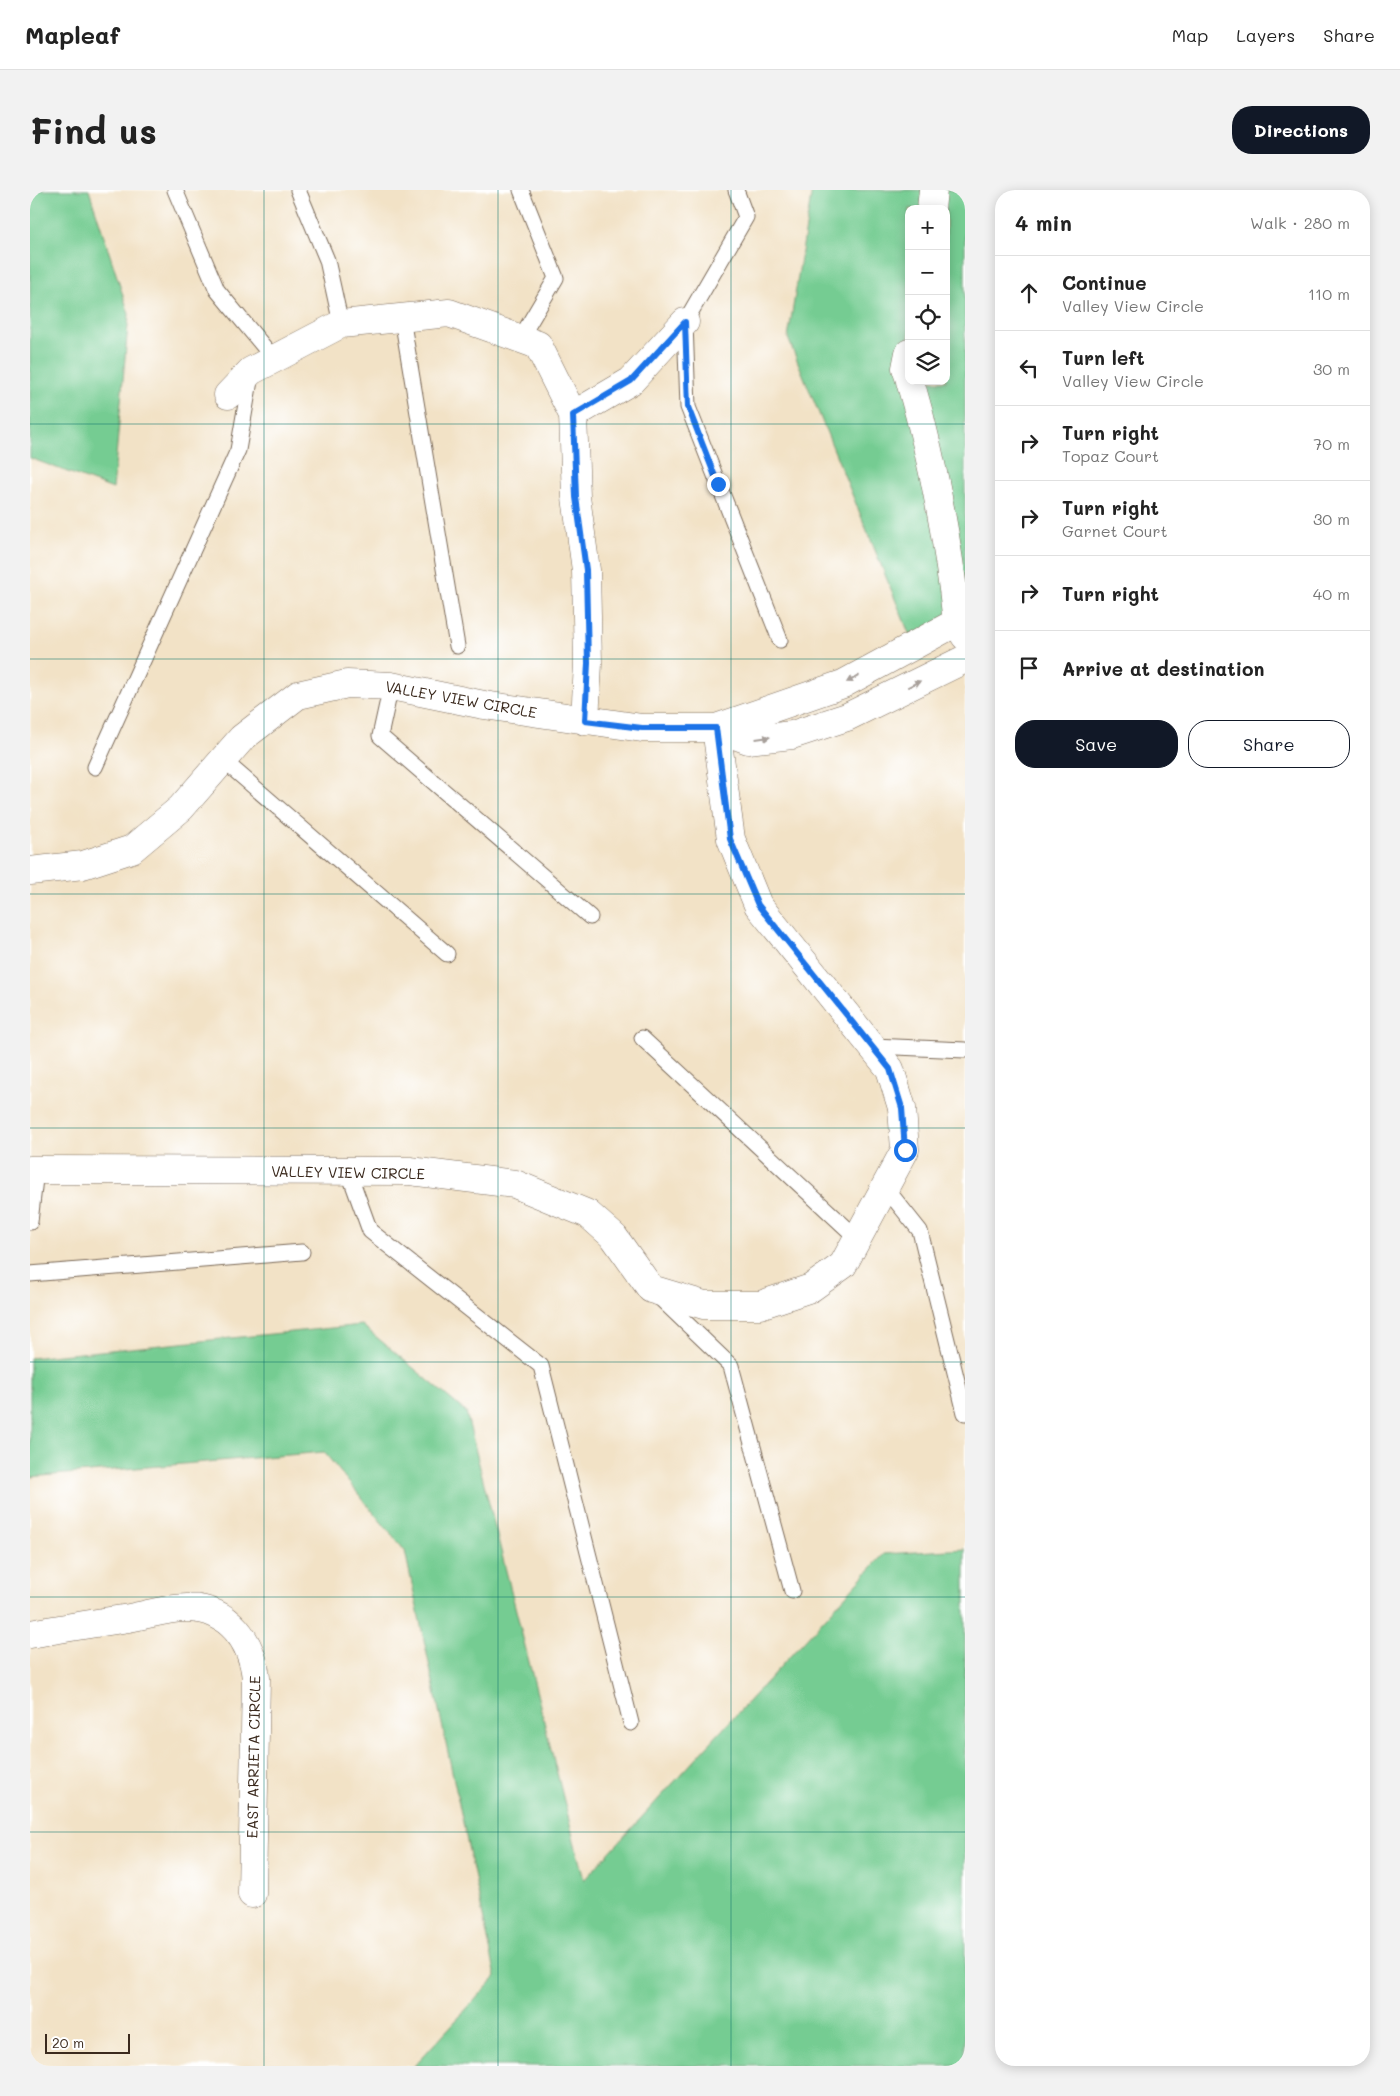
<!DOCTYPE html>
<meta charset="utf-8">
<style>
:root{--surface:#fff;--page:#f2f2f2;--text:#222;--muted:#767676;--line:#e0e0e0;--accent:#111827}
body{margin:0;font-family:Mali,sans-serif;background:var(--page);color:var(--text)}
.controls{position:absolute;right:15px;top:15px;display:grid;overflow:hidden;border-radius:10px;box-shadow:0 2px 12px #0003}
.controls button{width:45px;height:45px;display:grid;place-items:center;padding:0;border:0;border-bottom:1px solid var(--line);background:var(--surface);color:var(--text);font:25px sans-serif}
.scale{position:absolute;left:15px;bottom:12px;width:85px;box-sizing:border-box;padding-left:5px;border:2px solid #3b2a1e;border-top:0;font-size:14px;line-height:18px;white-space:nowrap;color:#3b2a1e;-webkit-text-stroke:4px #fff;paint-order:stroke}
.stop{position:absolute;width:15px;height:15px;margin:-11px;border:4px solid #1a73e8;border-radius:50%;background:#fff}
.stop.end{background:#1a73e8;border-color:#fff;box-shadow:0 1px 5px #0008}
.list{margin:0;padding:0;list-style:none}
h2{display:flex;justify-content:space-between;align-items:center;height:65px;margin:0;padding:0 20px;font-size:21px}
h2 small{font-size:16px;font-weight:400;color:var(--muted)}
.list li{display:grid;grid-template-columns:32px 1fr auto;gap:15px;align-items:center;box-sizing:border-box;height:75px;padding:0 20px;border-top:1px solid var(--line)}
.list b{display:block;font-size:19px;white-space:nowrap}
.list p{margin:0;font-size:16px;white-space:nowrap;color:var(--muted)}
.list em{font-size:16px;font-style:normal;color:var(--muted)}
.actions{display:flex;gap:10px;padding:15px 20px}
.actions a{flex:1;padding:11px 0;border:1px solid var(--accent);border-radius:20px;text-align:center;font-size:18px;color:var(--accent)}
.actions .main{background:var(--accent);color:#fff}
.icon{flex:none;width:28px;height:28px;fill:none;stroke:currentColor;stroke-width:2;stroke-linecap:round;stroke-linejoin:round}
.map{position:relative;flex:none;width:935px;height:1876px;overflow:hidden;border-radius:20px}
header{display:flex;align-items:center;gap:30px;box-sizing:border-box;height:70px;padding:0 25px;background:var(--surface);border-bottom:1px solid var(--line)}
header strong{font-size:24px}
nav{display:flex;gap:28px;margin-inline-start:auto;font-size:18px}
.intro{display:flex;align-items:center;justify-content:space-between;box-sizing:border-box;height:120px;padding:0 30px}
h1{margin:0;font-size:35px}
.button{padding:12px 22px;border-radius:20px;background:var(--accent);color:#fff;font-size:18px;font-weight:700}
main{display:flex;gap:30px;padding:0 30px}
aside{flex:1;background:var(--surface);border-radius:20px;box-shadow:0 2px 12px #0003}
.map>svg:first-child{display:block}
.green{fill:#74cc92;stroke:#587b58;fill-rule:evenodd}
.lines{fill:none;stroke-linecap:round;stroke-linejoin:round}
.lane-casing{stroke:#7b6a59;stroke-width:17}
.street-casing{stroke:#7b6a59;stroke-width:29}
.secondary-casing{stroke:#7b6a59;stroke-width:29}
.lane{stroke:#fff;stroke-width:15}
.street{stroke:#fff;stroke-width:28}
.secondary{stroke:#fff;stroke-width:28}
.oneway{fill:#a79f9a}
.route{stroke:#1a73e8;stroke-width:6}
.grid{fill:none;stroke:#0f766e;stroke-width:1;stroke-opacity:0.55}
.labels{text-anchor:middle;stroke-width:5;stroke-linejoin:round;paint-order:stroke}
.street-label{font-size:15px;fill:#3b2a1e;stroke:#fff}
</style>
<header>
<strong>Mapleaf</strong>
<nav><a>Map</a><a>Layers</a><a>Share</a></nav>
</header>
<div class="intro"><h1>Find us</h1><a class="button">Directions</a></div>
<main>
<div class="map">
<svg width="935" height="1876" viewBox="0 0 935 1876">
<rect width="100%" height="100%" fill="#fff"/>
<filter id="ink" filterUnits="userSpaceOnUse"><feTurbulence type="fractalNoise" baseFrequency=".02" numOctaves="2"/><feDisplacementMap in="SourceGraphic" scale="10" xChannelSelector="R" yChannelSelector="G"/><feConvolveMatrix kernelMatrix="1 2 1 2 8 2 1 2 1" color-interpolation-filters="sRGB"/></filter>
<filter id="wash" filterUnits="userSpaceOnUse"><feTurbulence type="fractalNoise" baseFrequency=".0096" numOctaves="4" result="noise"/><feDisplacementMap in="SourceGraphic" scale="20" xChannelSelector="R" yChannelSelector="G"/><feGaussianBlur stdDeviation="1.12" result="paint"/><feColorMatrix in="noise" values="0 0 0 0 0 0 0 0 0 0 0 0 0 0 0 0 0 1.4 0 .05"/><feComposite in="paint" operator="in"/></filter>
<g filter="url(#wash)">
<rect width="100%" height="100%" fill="#f2e2c6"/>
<path class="green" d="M 0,0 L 59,0 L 99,124 L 83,299 L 0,268 Z
M 782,0 L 935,0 L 935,447 L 881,448 L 758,148 ZM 879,19 L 916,19 L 916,191 L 879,191 Z
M 332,1135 L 436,1222 L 554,1690 L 854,1364 L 935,1359 L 935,1876 L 384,1876 L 466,1787 L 375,1361 L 294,1262 L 0,1287 L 0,1168 Z"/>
</g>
<g filter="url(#ink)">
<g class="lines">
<defs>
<path id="lane" d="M 145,0 L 187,100 L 244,169
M 268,0 L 297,70 L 311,134
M 706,0 L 716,27 L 655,132 L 658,217 L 750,450
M 372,128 L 427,456
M 490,149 L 526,88 L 491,0
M 361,496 L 350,546 L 560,727
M 193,570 L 417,764
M 65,577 L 208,260 L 221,185
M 612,848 L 827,1048
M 843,856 L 935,860
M 319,983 L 340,1041 L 511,1176 L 601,1533
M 855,997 L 890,1041 L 935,1223
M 0,1032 L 6,980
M 0,1084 L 272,1062
M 629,1107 L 701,1176 L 762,1401"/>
<path id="street" d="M 901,19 L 903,0
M 879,163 L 876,178 L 879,187
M 198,205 L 221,181 L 311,134 L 419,123 L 508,155 L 543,225 L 546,307 L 556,380 L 558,473 L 555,531
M 543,225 L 601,191 L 655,132
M 686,538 L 718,550 L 762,545 L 817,527 L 935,469
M 0,681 L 53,675 L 102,659 L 151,618 L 212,548 L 268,505 L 317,494 L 361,496 L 454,515 L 612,538 L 686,538 L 813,494 L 927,432 C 918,351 903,270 880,191
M 0,980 L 380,981 L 485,994 L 558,1024 L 584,1047 L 621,1099 L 674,1115 L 730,1115 L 781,1098 L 813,1075 L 875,960 L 872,918 L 860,879 L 728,715 L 701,649 L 686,538
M 0,1444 C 33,1438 66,1433 99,1428 C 118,1425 140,1417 159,1418 C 199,1419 222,1451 226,1488 L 222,1704"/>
<path id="secondary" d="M 927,432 L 935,446"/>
</defs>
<use href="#lane" class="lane-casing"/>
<use href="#street" class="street-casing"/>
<use href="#secondary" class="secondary-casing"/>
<use href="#lane" class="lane"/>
<use href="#street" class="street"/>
<use href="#secondary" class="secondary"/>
</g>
<defs><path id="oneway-solid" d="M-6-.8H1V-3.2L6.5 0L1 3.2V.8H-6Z" transform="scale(1.25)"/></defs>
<g class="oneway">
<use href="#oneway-solid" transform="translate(823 489) rotate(152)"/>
<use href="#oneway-solid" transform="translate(884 494) rotate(-26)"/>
<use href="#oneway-solid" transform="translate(733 548) rotate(-7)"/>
</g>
</g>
<g class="lines" filter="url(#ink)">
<path class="route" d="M 688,294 L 658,217 L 655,132 L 601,191 L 543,225 L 546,307 L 556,380 L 558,473 L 555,531 L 612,538 L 686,538 L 700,649 L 728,715 L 860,879 L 872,918 L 875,960"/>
</g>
<path class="grid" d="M 234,0 L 234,1876M 468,0 L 468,1876M 701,0 L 701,1876M 0,234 L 935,234M 0,469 L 935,469M 0,704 L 935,704M 0,938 L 935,938M 0,1172 L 935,1172M 0,1407 L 935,1407M 0,1642 L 935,1642"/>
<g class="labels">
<g class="street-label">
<text transform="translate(431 510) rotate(10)" y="5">VALLEY VIEW CIRCLE</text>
<text transform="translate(318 983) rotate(1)" y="5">VALLEY VIEW CIRCLE</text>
<text transform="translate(224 1567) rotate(-89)" y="5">EAST ARRIETA CIRCLE</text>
</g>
</g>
</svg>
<div class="controls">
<button>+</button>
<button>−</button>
<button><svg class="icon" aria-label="locate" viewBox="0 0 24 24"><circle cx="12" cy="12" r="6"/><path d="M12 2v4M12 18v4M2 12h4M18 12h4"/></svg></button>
<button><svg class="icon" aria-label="layers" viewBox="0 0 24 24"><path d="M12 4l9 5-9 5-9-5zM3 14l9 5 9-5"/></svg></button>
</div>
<div class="scale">20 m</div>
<div class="stop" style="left:875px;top:960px"></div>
<div class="stop end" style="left:688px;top:294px"></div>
</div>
<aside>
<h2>4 min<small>Walk · 280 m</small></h2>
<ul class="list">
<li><svg class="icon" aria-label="ahead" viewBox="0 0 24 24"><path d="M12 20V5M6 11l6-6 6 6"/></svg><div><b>Continue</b><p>Valley View Circle</p></div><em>110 m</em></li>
<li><svg class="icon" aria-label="left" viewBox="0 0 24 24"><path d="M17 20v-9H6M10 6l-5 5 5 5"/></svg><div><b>Turn left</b><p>Valley View Circle</p></div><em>30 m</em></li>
<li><svg class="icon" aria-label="right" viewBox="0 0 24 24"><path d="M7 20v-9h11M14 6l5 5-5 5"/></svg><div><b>Turn right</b><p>Topaz Court</p></div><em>70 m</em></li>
<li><svg class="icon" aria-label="right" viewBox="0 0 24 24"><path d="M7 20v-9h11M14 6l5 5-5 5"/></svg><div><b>Turn right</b><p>Garnet Court</p></div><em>30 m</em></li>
<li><svg class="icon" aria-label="right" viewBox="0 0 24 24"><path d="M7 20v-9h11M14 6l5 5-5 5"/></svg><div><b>Turn right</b></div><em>40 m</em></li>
<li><svg class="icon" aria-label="arrive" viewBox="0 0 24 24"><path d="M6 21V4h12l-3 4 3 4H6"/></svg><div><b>Arrive at destination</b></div></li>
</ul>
<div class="actions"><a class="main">Save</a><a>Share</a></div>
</aside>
</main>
